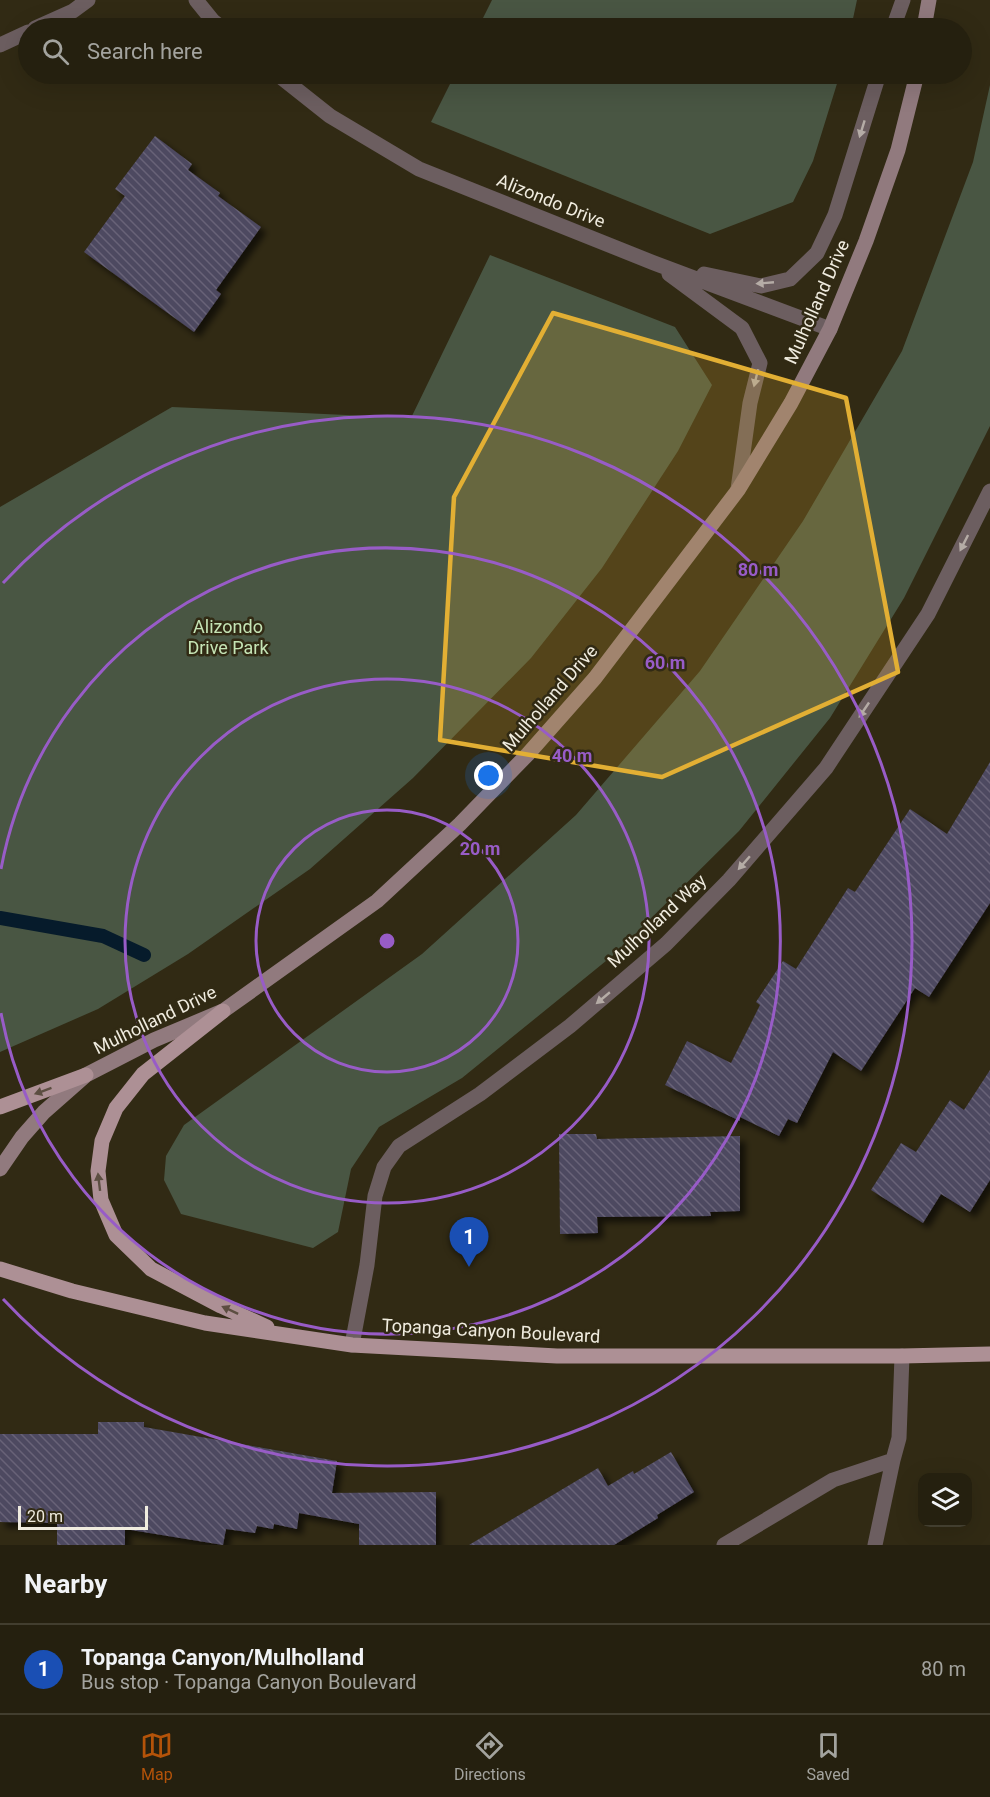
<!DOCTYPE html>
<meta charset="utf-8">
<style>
:root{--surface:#25200f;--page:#312d1d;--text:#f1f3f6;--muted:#a3a39e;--line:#423e2f;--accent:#b45309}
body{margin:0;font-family:Roboto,sans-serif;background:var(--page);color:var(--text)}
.controls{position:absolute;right:18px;bottom:18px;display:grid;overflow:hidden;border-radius:12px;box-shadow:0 6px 24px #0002}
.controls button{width:54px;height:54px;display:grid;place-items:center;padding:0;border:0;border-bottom:2px solid var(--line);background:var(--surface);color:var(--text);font:30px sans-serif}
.scale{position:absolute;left:18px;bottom:15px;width:130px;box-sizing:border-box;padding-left:6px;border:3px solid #f0ecdf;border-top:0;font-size:16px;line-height:21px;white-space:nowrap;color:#f0ecdf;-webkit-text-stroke:4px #312a14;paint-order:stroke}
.you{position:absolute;left:489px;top:776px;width:21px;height:21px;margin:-15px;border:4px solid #fff;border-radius:50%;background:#1a73e8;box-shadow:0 0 0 9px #1a73e833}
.badge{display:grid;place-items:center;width:39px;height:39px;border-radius:50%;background:var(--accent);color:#fff;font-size:20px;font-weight:700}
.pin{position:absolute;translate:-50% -50px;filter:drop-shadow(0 2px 3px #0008)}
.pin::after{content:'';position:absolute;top:32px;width:21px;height:18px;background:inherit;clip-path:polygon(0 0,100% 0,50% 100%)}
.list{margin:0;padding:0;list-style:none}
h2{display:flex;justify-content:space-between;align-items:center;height:78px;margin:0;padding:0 24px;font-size:26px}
h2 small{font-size:20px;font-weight:400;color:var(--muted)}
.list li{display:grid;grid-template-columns:39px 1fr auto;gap:18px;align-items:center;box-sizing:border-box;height:90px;padding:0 24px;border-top:2px solid var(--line)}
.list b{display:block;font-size:22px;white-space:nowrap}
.list p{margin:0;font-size:20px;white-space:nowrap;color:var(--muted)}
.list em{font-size:20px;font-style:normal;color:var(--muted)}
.icon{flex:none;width:33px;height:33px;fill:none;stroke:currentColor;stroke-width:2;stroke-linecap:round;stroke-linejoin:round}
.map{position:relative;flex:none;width:990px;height:1545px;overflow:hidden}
.search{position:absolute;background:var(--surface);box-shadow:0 6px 24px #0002;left:18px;right:18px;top:18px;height:66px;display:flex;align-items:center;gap:15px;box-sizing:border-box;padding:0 21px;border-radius:33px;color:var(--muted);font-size:22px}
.sheet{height:168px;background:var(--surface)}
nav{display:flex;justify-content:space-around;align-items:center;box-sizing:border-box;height:84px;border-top:2px solid var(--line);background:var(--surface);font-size:16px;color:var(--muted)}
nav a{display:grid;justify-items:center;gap:3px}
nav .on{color:var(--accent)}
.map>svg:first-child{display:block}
.park{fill:#495643}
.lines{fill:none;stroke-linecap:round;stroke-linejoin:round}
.stream{stroke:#061b2b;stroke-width:14}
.building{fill:url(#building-back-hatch);filter:url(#shadow)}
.street{stroke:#6c5e60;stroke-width:15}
.secondary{stroke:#917a7e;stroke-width:15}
.primary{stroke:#ad9095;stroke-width:15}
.oneway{fill:#b5aca6}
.oneway2{fill:#5c4e41}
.marked{fill:#e2af34;fill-opacity:0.2;stroke:#e2af34;stroke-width:4.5;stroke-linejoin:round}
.ring{fill:none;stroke:#985cc7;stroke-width:3}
.labels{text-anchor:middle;stroke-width:5;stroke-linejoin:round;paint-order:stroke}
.street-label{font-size:18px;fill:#f0ecdf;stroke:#312a14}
.park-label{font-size:18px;fill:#c5e4b5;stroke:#312a14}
.centre{fill:#985cc7;stroke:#312a14;stroke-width:3}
.ring-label{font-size:18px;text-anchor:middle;font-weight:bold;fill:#985cc7;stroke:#312a14;stroke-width:5;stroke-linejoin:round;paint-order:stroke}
</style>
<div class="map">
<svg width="990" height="1545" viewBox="0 0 990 1545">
<defs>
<pattern id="building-back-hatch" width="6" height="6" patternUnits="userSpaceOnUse" patternTransform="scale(1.5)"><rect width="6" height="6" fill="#4d4861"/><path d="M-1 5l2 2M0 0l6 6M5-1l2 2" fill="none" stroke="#676377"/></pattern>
<filter id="shadow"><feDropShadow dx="5.5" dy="5.5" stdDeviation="3" flood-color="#0009"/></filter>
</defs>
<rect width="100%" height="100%" fill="#312a14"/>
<path class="park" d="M 492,0 L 857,0 L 851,28 L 478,28 Z
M 455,74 L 840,74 L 813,161 L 793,202 L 710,234 L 431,122 Z
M 990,85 L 990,426 L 904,598 L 830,718 L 739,831 L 617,952 L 462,1078 L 379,1127 L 351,1169 L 338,1232 L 313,1248 L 181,1214 L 164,1180 L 166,1156 L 184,1125 L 422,954 L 576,815 L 700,671 L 803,521 L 902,351 L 973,162 Z
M 490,255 L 675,327 L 712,385 L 678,451 L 602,568 L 531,658 L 413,778 L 310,869 L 188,954 L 98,1009 L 0,1052 L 0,507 L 172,407 L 411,418 Z"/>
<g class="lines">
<path class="stream" d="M 0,918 L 103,936 L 144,955"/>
</g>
<path class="building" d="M 155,136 L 192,164 L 188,170 L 220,193 L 218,196 L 261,227 L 216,290 L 221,294 L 194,332 L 84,252 L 125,196 L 115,189 Z
M 990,762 L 990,903 L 929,997 L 915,988 L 861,1071 L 833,1052 L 797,1123 L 788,1119 L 779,1136 L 740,1117 L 740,1121 L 665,1085 L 687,1041 L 731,1063 L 760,1005 L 756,1002 L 783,961 L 796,969 L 848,888 L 855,892 L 910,809 L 947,834 Z
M 990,1070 L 990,1180 L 970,1212 L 941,1194 L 923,1223 L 871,1190 L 901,1143 L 916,1152 L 950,1100 L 964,1110 Z
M 559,1134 L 596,1134 L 597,1139 L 740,1136 L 740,1211 L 710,1212 L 711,1216 L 597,1217 L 598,1233 L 560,1234 Z
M 98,1422 L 144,1422 L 144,1427 L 337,1461 L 332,1493 L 436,1492 L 436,1545 L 359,1545 L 359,1524 L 299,1513 L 297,1529 L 274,1524 L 273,1529 L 257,1526 L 255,1533 L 226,1529 L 223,1545 L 125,1529 L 125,1545 L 57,1545 L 57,1523 L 0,1522 L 0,1434 L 98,1434 Z
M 671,1452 L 694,1492 L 657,1515 L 658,1518 L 614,1545 L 469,1545 L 598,1468 L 608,1486 L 633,1471 L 634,1474 Z"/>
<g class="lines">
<path class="street" d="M 196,0 L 213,21 L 222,28
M 35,28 L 73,11 L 88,0
M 893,28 L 903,0
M 0,45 L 28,32
M 277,74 L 330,116 L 419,169 L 654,263 L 830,329
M 669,274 L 742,328 L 760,363 L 750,403 L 738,489
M 704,274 L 761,286 L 790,279 L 817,253 L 835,215 L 879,74
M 352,1345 L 367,1265 L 375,1196 L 384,1167 L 399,1146 L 480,1094 L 570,1026 L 666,944 L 729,880 L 826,768 L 928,614 L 990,491
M 724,1545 L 833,1480 L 893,1460
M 875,1545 L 893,1460 L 899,1438 L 902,1356"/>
<path class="secondary" d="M 924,28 L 929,0
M 0,1169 L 22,1137 L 44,1112 L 86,1075 L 154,1040 L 223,1011 L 377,901 L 460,824 L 528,754 L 595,678 L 738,490 L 791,403 L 830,329 L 866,241 L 898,150 L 917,74"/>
<path class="primary" d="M 223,1011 L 143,1074 L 116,1108 L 102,1141 L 98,1171 L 101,1200 L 116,1235 L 151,1269 L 221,1306 L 267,1327
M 0,1107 L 86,1075
M 0,1269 L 72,1291 L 205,1323 L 352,1345 L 557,1356 L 902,1356 L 990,1354"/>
</g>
<defs><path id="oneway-solid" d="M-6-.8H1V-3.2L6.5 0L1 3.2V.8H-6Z" transform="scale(1.5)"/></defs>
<g class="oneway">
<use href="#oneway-solid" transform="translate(862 129) rotate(107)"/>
<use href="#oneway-solid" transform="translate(765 283) rotate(175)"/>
<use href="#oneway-solid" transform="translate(756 378) rotate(104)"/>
<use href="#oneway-solid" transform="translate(964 543) rotate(117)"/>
<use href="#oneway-solid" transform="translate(864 710) rotate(124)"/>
<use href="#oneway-solid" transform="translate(744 863) rotate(131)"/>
<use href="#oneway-solid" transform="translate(603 998) rotate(140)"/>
</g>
<g class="oneway2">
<use href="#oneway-solid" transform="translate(43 1091) rotate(160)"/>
<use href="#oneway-solid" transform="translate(99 1182) rotate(-97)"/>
<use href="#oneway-solid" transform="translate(230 1310) rotate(-155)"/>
</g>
<path class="marked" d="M 553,313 L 846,398 L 898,672 L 662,777 L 440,740 L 454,497 Z"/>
<g class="ring">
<circle cx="387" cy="941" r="131"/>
<circle cx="387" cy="941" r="262"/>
<path d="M1 869A393 393 0 1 1 1 1013"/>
<path d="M3 583A525 525 0 1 1 3 1299"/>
</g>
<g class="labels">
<g class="street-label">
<text transform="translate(551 201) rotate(22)" y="6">Alizondo Drive</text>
<text transform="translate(817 302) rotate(-66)" y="6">Mulholland Drive</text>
<text transform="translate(550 698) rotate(-49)" y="6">Mulholland Drive</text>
<text transform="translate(657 921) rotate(-43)" y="6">Mulholland Way</text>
<text transform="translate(155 1020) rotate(-26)" y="6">Mulholland Drive</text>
<text transform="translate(491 1331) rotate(3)" y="6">Topanga Canyon Boulevard</text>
</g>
<g class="park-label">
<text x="228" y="633">Alizondo<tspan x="228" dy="21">Drive Park</tspan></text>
</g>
</g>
<circle cx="387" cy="941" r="9" class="centre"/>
<g class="ring-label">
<text x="758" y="576">80 m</text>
<text x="665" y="669">60 m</text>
<text x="572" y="762">40 m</text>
<text x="480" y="855">20 m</text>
</g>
</svg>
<div class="controls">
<button><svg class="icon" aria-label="layers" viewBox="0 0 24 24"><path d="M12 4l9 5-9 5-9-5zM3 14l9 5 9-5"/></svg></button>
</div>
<div class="scale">20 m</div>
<div class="you"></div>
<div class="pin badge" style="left:469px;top:1267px;background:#1a4fb4">1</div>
<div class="search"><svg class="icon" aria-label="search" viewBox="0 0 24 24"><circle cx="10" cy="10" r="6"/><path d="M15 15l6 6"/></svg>Search here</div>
</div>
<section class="sheet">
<h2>Nearby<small></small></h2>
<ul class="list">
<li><span class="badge" style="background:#1a4fb4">1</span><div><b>Topanga Canyon/Mulholland</b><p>Bus stop · Topanga Canyon Boulevard</p></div><em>80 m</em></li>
</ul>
</section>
<nav>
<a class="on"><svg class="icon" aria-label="map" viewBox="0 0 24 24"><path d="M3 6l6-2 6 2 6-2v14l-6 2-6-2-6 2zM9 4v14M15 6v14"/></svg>Map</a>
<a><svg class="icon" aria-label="directions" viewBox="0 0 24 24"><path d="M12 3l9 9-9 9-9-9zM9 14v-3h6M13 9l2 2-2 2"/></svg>Directions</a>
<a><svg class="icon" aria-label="saved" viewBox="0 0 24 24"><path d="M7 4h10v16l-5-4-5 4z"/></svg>Saved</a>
</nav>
